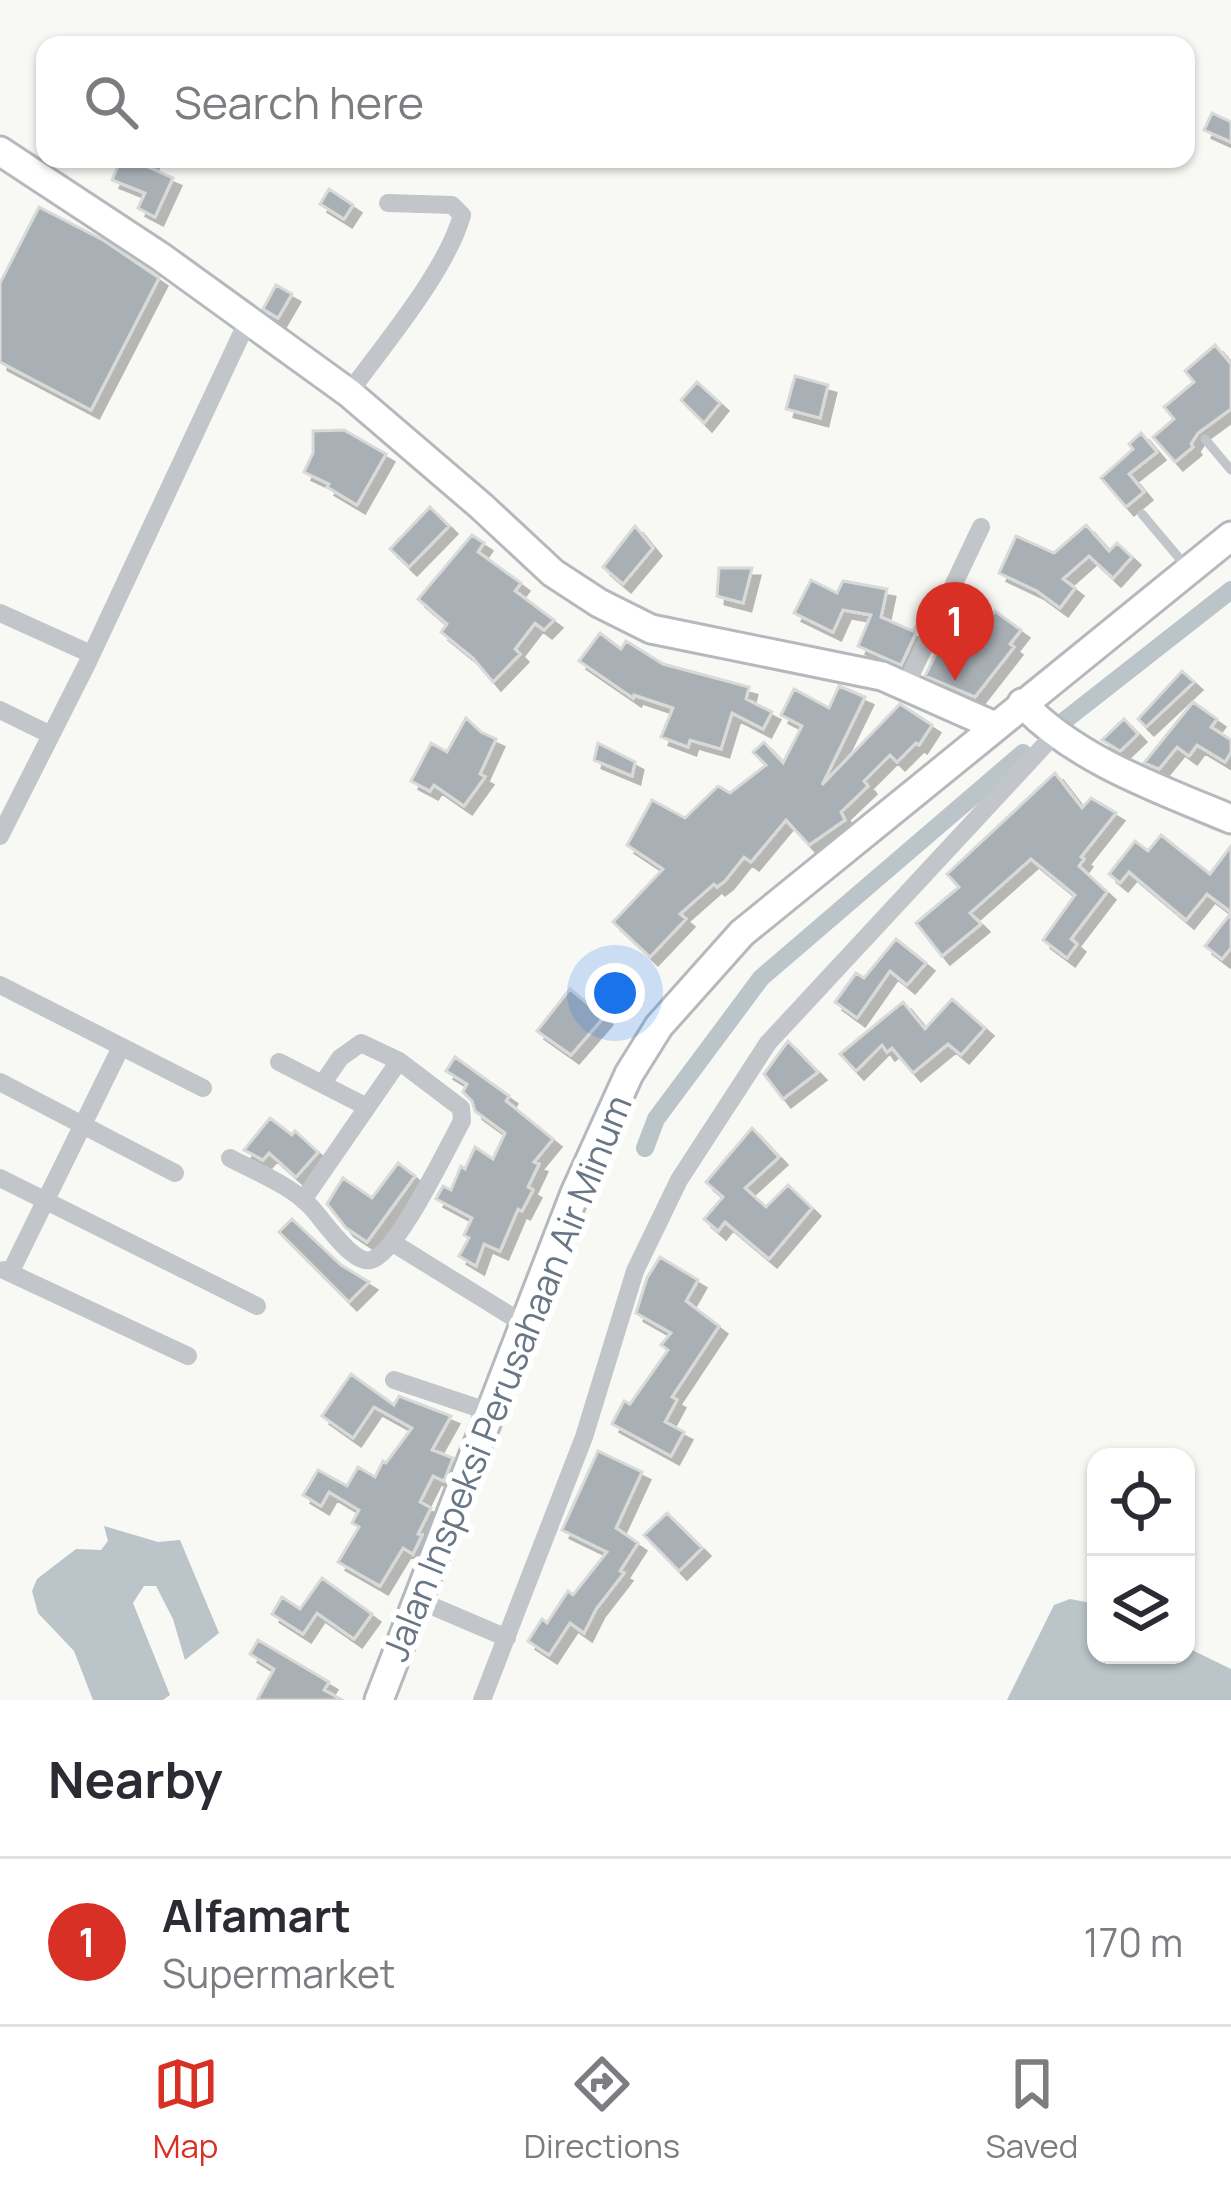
<!DOCTYPE html>
<style>
:root{--surface:#fff;--page:#f2f2f3;--text:#2b2b33;--muted:#7c7c81;--line:#e1e1e2;--accent:#d93025}
body{margin:0;font-family:Manrope,sans-serif;background:var(--page);color:var(--text)}
.controls{position:absolute;right:36px;bottom:36px;display:grid;overflow:hidden;border-radius:24px;box-shadow:0 3px 9px #0004}
.controls button{width:108px;height:108px;display:grid;place-items:center;padding:0;border:0;border-bottom:3px solid var(--line);background:var(--surface);color:var(--text);font:60px sans-serif}
.you{position:absolute;left:615px;top:993px;width:42px;height:42px;margin:-30px;border:9px solid #fff;border-radius:50%;background:#1a73e8;box-shadow:0 0 0 18px #1a73e833}
.badge{display:grid;place-items:center;width:78px;height:78px;border-radius:50%;background:var(--accent);color:#fff;font-size:39px;font-weight:700}
.pin{position:absolute;translate:-50% -99px;filter:drop-shadow(0 3px 6px #0008)}
.pin::after{content:'';position:absolute;top:63px;width:42px;height:36px;background:inherit;clip-path:polygon(0 0,100% 0,50% 100%)}
.list{margin:0;padding:0;list-style:none}
h2{display:flex;justify-content:space-between;align-items:center;height:156px;margin:0;padding:0 48px;font-size:51px}
h2 small{font-size:39px;font-weight:400;color:var(--muted)}
.list li{display:grid;grid-template-columns:78px 1fr auto;gap:36px;align-items:center;box-sizing:border-box;height:168px;padding:0 48px;border-top:3px solid var(--line)}
.list b{display:block;font-size:45px;white-space:nowrap}
.list p{margin:0;font-size:39px;white-space:nowrap;color:var(--muted)}
.list em{font-size:39px;font-style:normal;color:var(--muted)}
.icon{flex:none;width:66px;height:66px;fill:none;stroke:currentColor;stroke-width:2;stroke-linecap:round;stroke-linejoin:round}
.map{position:relative;flex:none;width:1231px;height:1700px;overflow:hidden}
.search{position:absolute;background:var(--surface);box-shadow:0 3px 9px #0004;left:36px;right:36px;top:36px;height:132px;display:flex;align-items:center;gap:30px;box-sizing:border-box;padding:0 42px;border-radius:24px;color:var(--muted);font-size:45px}
.sheet{height:324px;background:var(--surface)}
nav{display:flex;justify-content:space-around;align-items:center;box-sizing:border-box;height:168px;border-top:3px solid var(--line);background:var(--surface);font-size:33px;color:var(--muted)}
nav a{display:grid;justify-items:center;gap:6px}
nav .on{color:var(--accent)}
.map>svg:first-child{display:block}
.water{fill:#bbc4c9}
.lines{fill:none;stroke-linecap:round;stroke-linejoin:round}
.canal{stroke:#bbc4c9;stroke-width:18}
.building{fill:#a8b0b6;stroke:#d9dad8;stroke-width:3;filter:url(#shadow)}
.secondary-casing{stroke:#b4b9be;stroke-width:33}
.lane{stroke:#c2c5c9;stroke-width:9}
.street{stroke:#c2c5c9;stroke-width:18}
.secondary{stroke:#fff;stroke-width:27}
.labels{text-anchor:middle;stroke-width:12;stroke-linejoin:round;paint-order:stroke}
.street-label{font-size:36px;fill:#687685;stroke:#fff}
</style>
<div class="map">
<svg width="1231" height="1700" viewBox="0 0 1231 1700">
<defs>
<filter id="shadow"><feDropShadow dx="8" dy="8" stdDeviation="0" flood-color="#0004"/></filter>
</defs>
<rect width="100%" height="100%" fill="#f8f8f5"/>
<path class="water" d="M 104,1526 L 158,1542 L 180,1540 L 219,1633 L 185,1660 L 173,1619 L 156,1586 L 144,1586 L 133,1603 L 170,1695 L 163,1700 L 93,1700 L 74,1651 L 38,1613 L 32,1591 L 37,1579 L 76,1549 L 101,1550 L 108,1541 Z
M 1070,1599 L 1096,1604 L 1096,1655 L 1186,1655 L 1186,1647 L 1231,1669 L 1231,1700 L 1007,1700 L 1054,1605 Z"/>
<g class="lines">
<path class="canal" d="M 1064,721 L 1231,590
M 645,1148 L 656,1119 L 761,978 L 1023,753"/>
</g>
<path class="building" d="M 1212,113 L 1231,122 L 1231,142 L 1204,130 Z
M 121,159 L 151,159 L 148,167 L 173,178 L 155,217 L 138,208 L 145,193 L 112,180 Z
M 329,189 L 353,205 L 344,219 L 320,204 Z
M 39,207 L 103,240 L 159,278 L 91,410 L 0,362 L 0,283 Z
M 276,285 L 292,294 L 278,318 L 263,309 Z
M 1215,345 L 1231,364 L 1231,409 L 1198,433 L 1191,444 L 1193,447 L 1175,462 L 1153,437 L 1174,419 L 1164,407 L 1194,382 L 1185,371 Z
M 795,376 L 828,385 L 820,418 L 786,409 Z
M 697,382 L 720,403 L 704,423 L 681,400 Z
M 344,430 L 386,454 L 357,505 L 327,487 L 329,484 L 304,472 L 313,453 L 313,431 Z
M 1141,433 L 1157,452 L 1129,474 L 1144,492 L 1126,507 L 1101,478 L 1133,449 L 1129,444 Z
M 430,507 L 449,526 L 409,567 L 390,549 Z
M 1086,525 L 1109,551 L 1117,543 L 1132,557 L 1113,578 L 1089,556 L 1063,579 L 1075,588 L 1060,608 L 1037,591 L 999,573 L 1016,536 L 1054,553 Z
M 635,526 L 653,548 L 623,584 L 603,567 Z
M 472,535 L 484,543 L 478,552 L 521,583 L 515,591 L 554,620 L 544,630 L 535,623 L 515,649 L 520,654 L 493,682 L 473,658 L 441,632 L 447,624 L 418,599 Z
M 719,568 L 752,568 L 743,603 L 717,596 Z
M 811,580 L 837,593 L 843,581 L 887,589 L 881,617 L 913,631 L 927,609 L 901,665 L 858,646 L 871,615 L 843,610 L 833,632 L 794,613 Z
M 995,611 L 1021,630 L 1010,644 L 1014,647 L 975,697 L 925,676 L 939,648 L 957,660 Z
M 600,633 L 621,649 L 626,641 L 663,664 L 749,687 L 746,699 L 772,712 L 763,729 L 732,713 L 721,749 L 690,740 L 688,747 L 661,737 L 673,708 L 634,695 L 633,698 L 579,661 Z
M 1182,671 L 1194,682 L 1146,727 L 1138,719 Z
M 839,686 L 865,697 L 822,785 L 900,704 L 932,725 L 919,745 L 916,743 L 897,762 L 890,755 L 864,781 L 868,786 L 841,812 L 845,820 L 809,845 L 786,820 L 751,862 L 744,857 L 725,881 L 717,887 L 714,884 L 680,914 L 686,919 L 650,957 L 613,922 L 663,869 L 627,845 L 652,800 L 685,818 L 718,786 L 730,793 L 766,765 L 753,752 L 764,742 L 783,763 L 802,726 L 781,715 L 794,689 L 829,708 Z
M 1193,702 L 1217,719 L 1211,727 L 1231,740 L 1231,752 L 1225,762 L 1197,745 L 1189,756 L 1177,747 L 1159,769 L 1144,763 Z
M 466,718 L 481,732 L 496,739 L 480,774 L 485,777 L 464,806 L 434,785 L 430,791 L 411,781 L 431,743 L 447,752 Z
M 1124,719 L 1138,734 L 1120,751 L 1102,740 Z
M 598,743 L 635,762 L 632,776 L 594,760 Z
M 1055,773 L 1082,808 L 1091,798 L 1116,813 L 1081,857 L 1084,859 L 1079,866 L 1107,892 L 1071,939 L 1077,944 L 1067,958 L 1043,940 L 1075,895 L 1031,859 L 970,913 L 981,924 L 942,956 L 916,923 L 959,887 L 947,874 Z
M 1161,835 L 1210,874 L 1231,846 L 1231,912 L 1207,894 L 1186,920 L 1129,872 L 1120,883 L 1109,874 L 1135,841 L 1148,851 Z
M 1231,913 L 1231,948 L 1222,959 L 1205,946 Z
M 896,939 L 926,963 L 907,985 L 890,971 L 857,1018 L 835,1002 L 856,973 L 864,978 Z
M 570,989 L 604,1017 L 571,1055 L 537,1031 Z
M 952,999 L 985,1028 L 961,1055 L 948,1044 L 913,1073 L 892,1048 L 887,1052 L 882,1045 L 856,1071 L 840,1054 L 903,1002 L 925,1029 Z
M 788,1041 L 818,1072 L 783,1099 L 764,1074 Z
M 455,1057 L 509,1096 L 506,1101 L 553,1139 L 534,1162 L 539,1164 L 528,1187 L 533,1190 L 522,1211 L 518,1209 L 500,1251 L 484,1244 L 476,1266 L 459,1256 L 469,1238 L 464,1235 L 472,1218 L 436,1199 L 443,1186 L 451,1190 L 461,1166 L 465,1169 L 475,1147 L 493,1159 L 505,1133 L 475,1111 L 472,1101 L 463,1092 L 467,1084 L 446,1071 Z
M 270,1118 L 292,1135 L 295,1131 L 318,1152 L 296,1177 L 269,1153 L 263,1160 L 244,1150 Z
M 752,1128 L 779,1157 L 745,1188 L 766,1207 L 788,1185 L 812,1208 L 769,1259 L 725,1222 L 718,1231 L 704,1219 L 723,1197 L 706,1182 Z
M 398,1163 L 415,1176 L 367,1242 L 346,1228 L 327,1204 L 343,1178 L 372,1198 Z
M 292,1219 L 341,1265 L 369,1282 L 349,1302 L 279,1232 Z
M 660,1257 L 698,1280 L 686,1301 L 719,1326 L 672,1397 L 677,1400 L 665,1422 L 684,1432 L 671,1456 L 612,1424 L 624,1401 L 630,1404 L 668,1350 L 661,1345 L 671,1333 L 636,1313 L 647,1278 Z
M 351,1374 L 394,1405 L 399,1396 L 451,1416 L 432,1450 L 453,1458 L 444,1481 L 433,1476 L 420,1502 L 431,1508 L 418,1534 L 422,1535 L 413,1554 L 403,1548 L 380,1586 L 338,1562 L 359,1527 L 352,1523 L 359,1510 L 329,1492 L 321,1506 L 303,1495 L 318,1470 L 347,1486 L 358,1467 L 375,1477 L 383,1461 L 386,1463 L 412,1428 L 374,1407 L 353,1438 L 322,1416 Z
M 598,1451 L 642,1472 L 616,1528 L 638,1543 L 620,1571 L 624,1573 L 596,1609 L 584,1633 L 570,1623 L 549,1655 L 528,1641 L 542,1619 L 547,1623 L 568,1591 L 573,1595 L 607,1552 L 562,1530 Z
M 667,1513 L 702,1548 L 679,1571 L 644,1535 Z
M 322,1578 L 372,1614 L 354,1639 L 317,1613 L 303,1634 L 272,1614 L 282,1597 L 300,1609 Z
M 258,1640 L 329,1682 L 324,1690 L 342,1700 L 257,1700 L 274,1669 L 250,1654 Z"/>
<g class="lines">
<defs>
<path id="secondary" d="M 0,151 L 161,257 L 349,393 L 481,506 L 553,573 L 599,603 L 651,629 L 882,676 L 995,726
M 1022,703 C 1076,760 1159,789 1231,819
M 379,1700 L 575,1193 L 629,1074 L 659,1026 L 742,933 L 1231,536"/>
</defs>
<use href="#secondary" class="secondary-casing"/>
<path class="lane" d="M 1205,439 L 1231,470
M 1142,514 L 1185,565"/>
<path class="street" d="M 349,393 C 384,344 446,272 462,215 L 452,205 L 388,203
M 0,613 L 91,654
M 906,685 L 981,527
M 0,710 L 51,735
M 0,836 L 87,664 L 248,320
M 0,985 L 203,1088
M 279,1062 L 367,1107
M 0,1082 L 175,1173
M 230,1158 C 256,1172 290,1185 310,1206 C 322,1218 352,1265 371,1260 C 397,1254 447,1148 462,1121 L 461,1108 L 399,1061
M 0,1178 L 257,1306
M 303,1200 L 399,1061 L 361,1043 L 340,1058 L 323,1083
M 393,1243 L 524,1324
M 4,1270 L 188,1356
M 10,1273 L 121,1047
M 394,1380 L 490,1412
M 418,1600 L 507,1638
M 482,1700 L 584,1437 L 635,1271 L 679,1180 L 768,1043 L 1054,735"/>
<use href="#secondary" class="secondary"/>
</g>
<g class="labels">
<g class="street-label">
<text transform="translate(507 1378) rotate(-68)" y="13">Jalan Inspeksi Perusahaan Air Minum</text>
</g>
</g>
</svg>
<div class="controls">
<button><svg class="icon" aria-label="locate" viewBox="0 0 24 24"><circle cx="12" cy="12" r="6"/><path d="M12 2v4M12 18v4M2 12h4M18 12h4"/></svg></button>
<button><svg class="icon" aria-label="layers" viewBox="0 0 24 24"><path d="M12 4l9 5-9 5-9-5zM3 14l9 5 9-5"/></svg></button>
</div>
<div class="you"></div>
<div class="pin badge" style="left:955px;top:681px">1</div>
<div class="search"><svg class="icon" aria-label="search" viewBox="0 0 24 24"><circle cx="10" cy="10" r="6"/><path d="M15 15l6 6"/></svg>Search here</div>
</div>
<section class="sheet">
<h2>Nearby<small></small></h2>
<ul class="list">
<li><span class="badge">1</span><div><b>Alfamart</b><p>Supermarket</p></div><em>170 m</em></li>
</ul>
</section>
<nav>
<a class="on"><svg class="icon" aria-label="map" viewBox="0 0 24 24"><path d="M3 6l6-2 6 2 6-2v14l-6 2-6-2-6 2zM9 4v14M15 6v14"/></svg>Map</a>
<a><svg class="icon" aria-label="directions" viewBox="0 0 24 24"><path d="M12 3l9 9-9 9-9-9zM9 14v-3h6M13 9l2 2-2 2"/></svg>Directions</a>
<a><svg class="icon" aria-label="saved" viewBox="0 0 24 24"><path d="M7 4h10v16l-5-4-5 4z"/></svg>Saved</a>
</nav>
